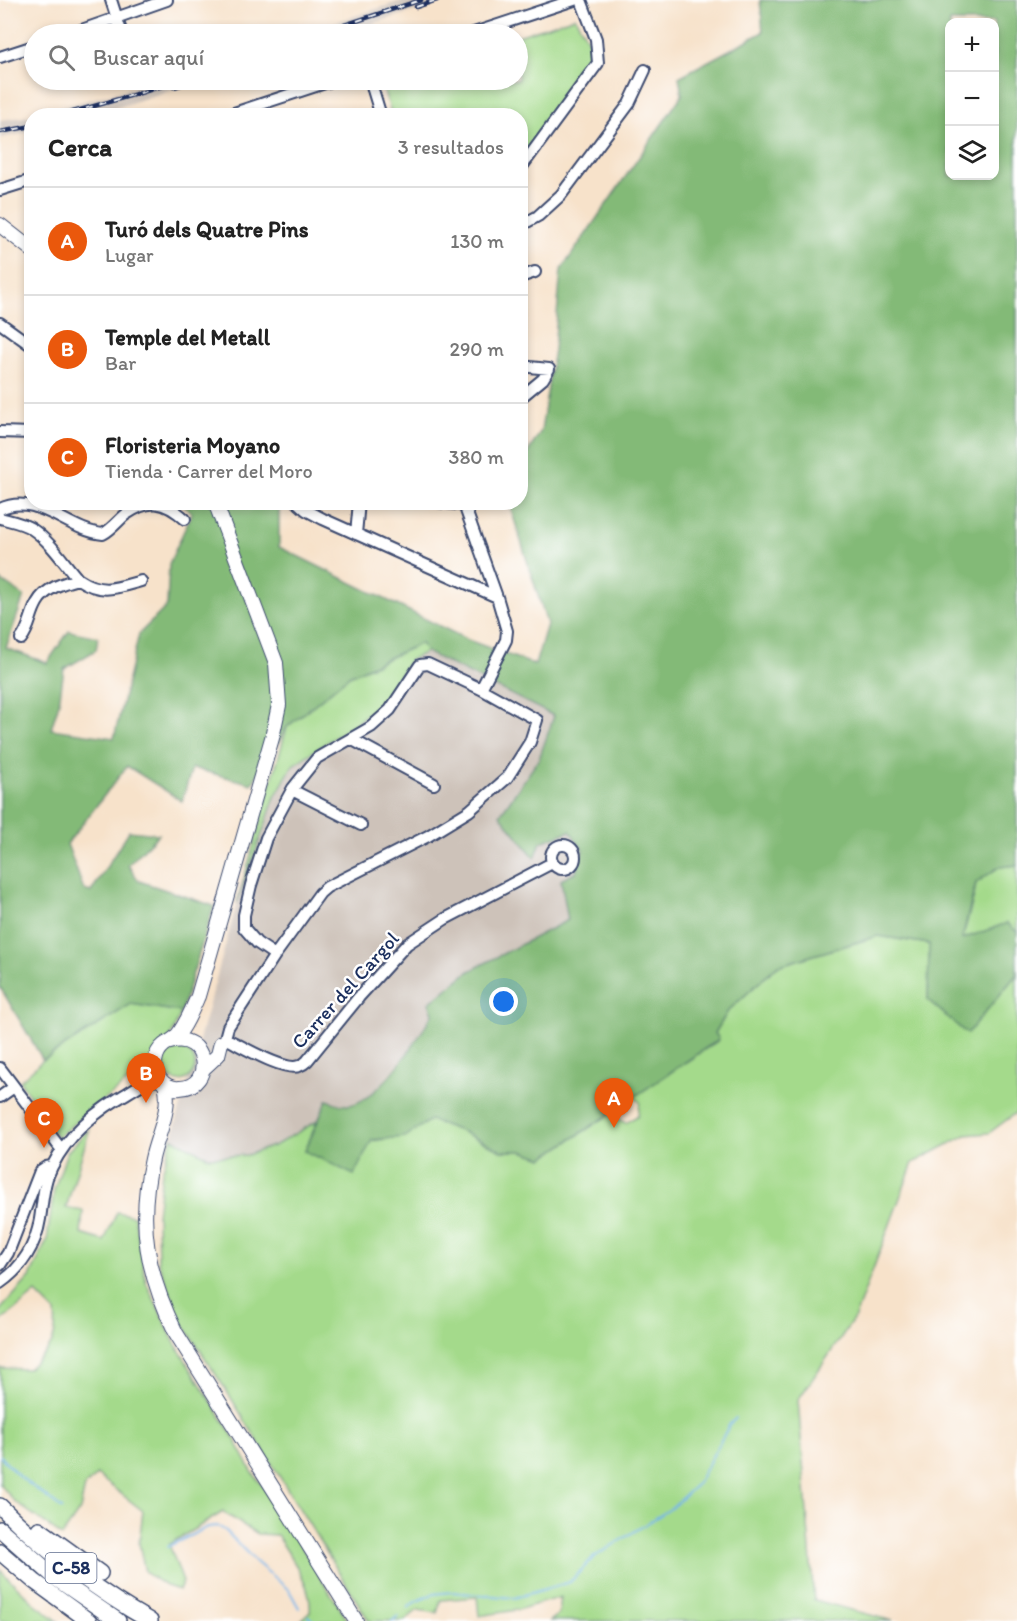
<!DOCTYPE html>
<html lang="es">
<meta charset="utf-8">
<style>
:root{--surface:#fff;--page:#f2f2f2;--text:#222;--muted:#767676;--line:#e0e0e0;--accent:#ea580c}
body{margin:0;font-family:Itim,sans-serif;background:var(--page);color:var(--text)}
.controls{position:absolute;right:18px;top:18px;display:grid;overflow:hidden;border-radius:12px;box-shadow:0 3px 9px #0003}
.controls button{width:54px;height:54px;display:grid;place-items:center;padding:0;border:0;border-bottom:2px solid var(--line);background:var(--surface);color:var(--text);font:30px sans-serif}
.you{position:absolute;left:504px;top:1002px;width:21px;height:21px;margin:-15px;border:4px solid #fff;border-radius:50%;background:#1a73e8;box-shadow:0 0 0 9px #1a73e833}
.badge{display:grid;place-items:center;width:39px;height:39px;border-radius:50%;background:var(--accent);color:#fff;font-size:20px;font-weight:700}
.pin{position:absolute;translate:-50% -50px;filter:drop-shadow(0 2px 3px #0008)}
.pin::after{content:'';position:absolute;top:32px;width:21px;height:18px;background:inherit;clip-path:polygon(0 0,100% 0,50% 100%)}
.list{margin:0;padding:0;list-style:none}
h2{display:flex;justify-content:space-between;align-items:center;height:78px;margin:0;padding:0 24px;font-size:26px}
h2 small{font-size:20px;font-weight:400;color:var(--muted)}
.list li{display:grid;grid-template-columns:39px 1fr auto;gap:18px;align-items:center;box-sizing:border-box;height:108px;padding:0 24px;border-top:2px solid var(--line)}
.list b{display:block;font-size:22px;white-space:nowrap}
.list p{margin:0;font-size:20px;white-space:nowrap;color:var(--muted)}
.list em{font-size:20px;font-style:normal;color:var(--muted)}
.icon{flex:none;width:33px;height:33px;fill:none;stroke:currentColor;stroke-width:2;stroke-linecap:round;stroke-linejoin:round}
.map{position:relative;flex:none;width:1017px;height:1621px;overflow:hidden}
.search{position:absolute;background:var(--surface);box-shadow:0 3px 9px #0003;left:24px;top:24px;width:504px;height:66px;display:flex;align-items:center;gap:15px;box-sizing:border-box;padding:0 21px;border-radius:33px;color:var(--muted);font-size:22px}
.panel{position:absolute;background:var(--surface);box-shadow:0 3px 9px #0003;left:24px;top:108px;width:504px;height:402px;border-radius:24px}
.map>svg:first-child{display:block}
.industrial{fill:#cdc2b9}
.green{fill:#a4da8b;stroke:#608474;stroke-width:1.5}
.forest{fill:#83ba77;stroke:#4f746a;stroke-width:1.5;fill-rule:evenodd}
.lines{fill:none;stroke-linecap:round;stroke-linejoin:round}
.stream{stroke:#75b4e9;stroke-width:2}
.minor-casing{stroke:#3c4a6e;stroke-width:14}
.major-casing{stroke:#3c4a6e;stroke-width:16}
.highway-casing{stroke:#3c4a6e;stroke-width:18}
.minor{stroke:#fff;stroke-width:10}
.major{stroke:#fff;stroke-width:14}
.highway{stroke:#fff;stroke-width:15}
.rail-casing{stroke:#1b2f5e;stroke-width:4.5}
.rail{stroke:#fff;stroke-width:2;stroke-dasharray:7;stroke-linecap:butt}
.labels{text-anchor:middle;stroke-width:5;stroke-linejoin:round;paint-order:stroke}
.shield{fill:#fff;stroke:#5f6d8e;stroke-width:1.5}
.shield-label{font-size:18px;font-weight:bold;fill:#1b2f5e}
.street-label{font-size:20px;fill:#1b2f5e;stroke:#fff}
</style>
<div class="map">
<svg width="1017" height="1621" viewBox="0 0 1017 1621">
<rect width="100%" height="100%" fill="#fff"/>
<filter id="ink" filterUnits="userSpaceOnUse"><feTurbulence type="fractalNoise" baseFrequency=".0167" numOctaves="2"/><feDisplacementMap in="SourceGraphic" scale="12" xChannelSelector="R" yChannelSelector="G"/><feConvolveMatrix kernelMatrix="1 2 1 2 8 2 1 2 1" color-interpolation-filters="sRGB"/></filter>
<filter id="wash" filterUnits="userSpaceOnUse"><feTurbulence type="fractalNoise" baseFrequency=".008" numOctaves="4" result="noise"/><feDisplacementMap in="SourceGraphic" scale="24" xChannelSelector="R" yChannelSelector="G"/><feGaussianBlur stdDeviation="1.35" result="paint"/><feColorMatrix in="noise" values="0 0 0 0 0 0 0 0 0 0 0 0 0 0 0 0 0 1.4 0 .05"/><feComposite in="paint" operator="in"/></filter>
<g filter="url(#wash)">
<rect width="100%" height="100%" fill="#f7e2ca"/>
<path class="industrial" d="M 404,0 L 452,0 L 337,34 L 300,34 Z
M 138,80 L 146,83 L 157,80 L 202,80 L 94,115 L 34,115 L 134,87 L 133,81 Z
M 31,116 L 31,132 L 0,138 L 0,120 Z
M 426,652 L 555,716 L 539,759 L 500,815 L 535,858 L 541,842 L 570,831 L 583,850 L 576,872 L 561,880 L 568,921 L 468,972 L 433,1013 L 415,1044 L 369,1098 L 346,1105 L 327,1100 L 317,1121 L 276,1145 L 247,1155 L 209,1157 L 172,1138 L 237,903 L 275,797 L 293,765 L 353,725 L 381,703 L 410,660 Z"/>
<path class="green" d="M 575,17 L 589,42 L 593,55 L 586,67 L 521,159 L 520,116 L 392,115 L 380,80 L 518,80 L 518,36 Z
M 422,643 L 426,652 L 410,660 L 381,703 L 353,725 L 293,765 L 275,797 L 237,903 L 287,727 L 349,676 Z
M 1017,865 L 1017,932 L 1007,923 L 962,940 L 974,896 L 976,883 L 999,867 Z
M 878,936 L 930,944 L 928,1000 L 967,1034 L 1017,974 L 1017,1112 L 989,1133 L 966,1135 L 913,1163 L 855,1317 L 798,1400 L 814,1600 L 893,1621 L 550,1621 L 559,1614 L 561,1597 L 517,1610 L 479,1616 L 477,1597 L 441,1600 L 437,1613 L 418,1610 L 404,1621 L 369,1621 L 231,1398 L 183,1324 L 158,1262 L 157,1215 L 162,1172 L 172,1138 L 209,1157 L 247,1155 L 276,1145 L 317,1121 L 305,1151 L 405,1136 L 430,1120 L 463,1132 L 502,1151 L 522,1151 L 543,1158 L 610,1114 L 626,1123 L 638,1115 L 640,1102 L 634,1097 L 719,1040 L 715,1033 L 728,1011 L 777,966 Z
M 131,1004 L 181,1012 L 171,1036 L 153,1062 L 57,1137 L 20,1081 L 43,1060 Z
M163 1065a16 16 0 1 1 32 0a16 16 0 1 1-32 0Z
M 90,1128 L 66,1208 L 83,1211 L 81,1234 L 104,1241 L 117,1212 L 134,1216 L 146,1282 L 174,1342 L 234,1438 L 253,1473 L 267,1492 L 348,1621 L 300,1621 L 310,1612 C 313,1585 290,1557 277,1535 L 257,1534 L 223,1512 L 169,1544 L 183,1582 L 179,1590 L 164,1585 L 145,1572 L 139,1543 L 143,1511 L 97,1475 L 85,1486 L 80,1510 L 62,1536 L 13,1500 L 0,1484 L 0,1368 L 28,1369 C 49,1350 58,1343 55,1312 L 36,1293 L 0,1322 L 0,1310 L 30,1277 L 47,1240 L 54,1190 L 67,1152 Z
M 0,1570 L 33,1602 L 58,1621 L 0,1621 Z"/>
<path class="forest" d="M 760,0 L 1017,0 L 1017,865 L 999,867 L 976,883 L 962,939 L 1007,923 L 1017,932 L 1017,974 L 967,1034 L 928,1000 L 929,944 L 878,936 L 777,966 L 728,1011 L 715,1033 L 719,1039 L 634,1097 C 618,1096 617,1098 607,1110 L 610,1114 L 543,1158 L 522,1151 L 502,1151 L 463,1132 L 430,1120 L 405,1137 L 372,1140 L 354,1175 L 305,1151 L 327,1100 C 332,1101 339,1105 345,1105 C 376,1107 419,1038 433,1013 L 429,1003 L 468,972 L 568,920 L 561,880 L 576,872 L 583,850 L 570,831 L 541,842 L 535,858 L 500,815 L 539,759 L 554,716 L 426,652 L 421,643 L 349,676 L 287,727 L 252,784 L 192,768 L 182,801 L 127,766 L 67,844 L 84,890 L 91,892 L 129,831 L 159,834 L 128,865 L 139,881 L 214,906 L 181,1012 L 131,1004 L 43,1060 L 0,987 L 0,580 L 24,596 L 6,648 L 47,663 L 69,631 L 98,637 L 96,650 L 64,669 L 59,703 L 51,729 L 114,738 L 139,634 L 167,606 L 169,564 L 192,513 L 182,503 L 279,503 L 279,547 L 468,640 L 535,665 L 547,624 L 509,503 L 520,502 L 521,464 L 541,431 L 554,349 L 561,270 L 682,95 L 679,77 L 763,32 ZM 950,22 L 994,22 L 994,176 L 950,176 Z"/>
<g class="lines">
<path class="stream" d="M 0,1456 L 19,1476 L 62,1509
M 167,1547 L 208,1527 L 218,1526 L 226,1531 L 256,1562 L 289,1590 L 299,1608
M 408,1608 L 415,1602 L 433,1594 L 452,1592 L 514,1598 L 570,1582 L 594,1557 L 670,1509 L 697,1484 L 730,1424 L 736,1418
M 309,1616 L 314,1621
M 392,1621 L 398,1616"/>
</g>
</g>
<g filter="url(#ink)">
<g class="lines">
<defs>
<path id="minor" d="M 111,0 L 122,34
M 70,34 L 167,0
M 471,34 L 574,0
M 0,57 L 34,46
M 370,80 L 381,116
M 225,116 L 334,80
M 520,169 L 598,63 L 596,39 L 581,0
M 0,190 L 32,180
M 520,226 L 538,216 L 561,195 L 629,104 L 645,70
M 520,277 L 535,272
M 0,323 L 32,346
M 520,366 L 549,369 L 543,379 L 520,398
M 0,432 L 32,433
M 297,502 L 306,510 L 323,519 L 497,597
M 438,502 L 463,505
M 463,502 L 497,597 L 507,631 L 506,640 L 481,689
M 0,509 C 37,491 68,531 103,534 C 112,529 118,521 125,515 C 149,498 164,500 185,519
M 0,518 C 11,521 23,523 32,529 C 50,541 64,563 78,579
M 356,534 L 359,502
M 21,639 C 30,628 30,615 37,603 C 45,588 63,583 78,579 C 102,595 116,588 141,581
M 351,739 L 434,784
M 292,790 L 361,825
M551 857a12 12 0 1 1 24 0a12 12 0 1 1-24 0Z
M 275,955 L 257,943 L 244,928 L 244,915 L 251,885 L 266,838 L 293,788 L 317,758 L 371,727 L 390,710 L 420,665 L 428,664 L 481,689 L 537,720 L 530,742 L 507,778 L 469,811 L 428,836 L 327,887 L 320,893 L 275,955 L 228,1027 L 225,1038 C 240,1045 284,1072 299,1066 C 302,1065 305,1063 307,1061 L 359,997 L 407,944 L 445,919 L 552,863
M 0,1068 L 61,1149
M 0,1097 L 14,1087
M 0,1265 L 8,1253 L 40,1171 L 46,1167 L 52,1166
M 0,1283 C 22,1268 36,1245 40,1219 C 42,1206 43,1191 47,1178 C 60,1144 88,1117 119,1098 C 132,1091 145,1079 160,1080"/>
<path id="major" d="M 0,225 L 32,250
M 170,1042 C 208,1031 215,1087 180,1088 C 172,1089 164,1085 160,1079 C 152,1068 154,1053 164,1045 C 168,1042 172,1041 176,1037 C 186,1025 192,1010 198,996 L 272,738 L 279,705 L 276,663 L 215,502
M 203,1069 L 218,1055 L 221,1043
M 165,1084 C 172,1109 157,1135 152,1159 C 137,1224 147,1274 176,1333 L 356,1621"/>
<path id="highway" d="M 0,1506 C 45,1551 95,1590 150,1621
M 0,1529 L 57,1579 L 118,1621
M 39,1529 L 100,1573
M 0,1552 L 34,1581 L 89,1621"/>
</defs>
<use href="#minor" class="minor-casing"/>
<use href="#major" class="major-casing"/>
<use href="#highway" class="highway-casing"/>
<use href="#minor" class="minor"/>
<use href="#major" class="major"/>
<use href="#highway" class="highway"/>
<defs>
<path id="rail" d="M 416,7 L 437,0
M 317,34 L 421,0
M 174,87 L 197,80
M 59,116 L 140,93 L 181,80
M 0,132 L 32,126"/>
</defs>
<use href="#rail" class="rail-casing"/>
<use href="#rail" class="rail"/>
</g>
</g>
<g class="labels">
<rect class="shield" x="45.5" y="1553" width="51" height="30" rx="4.5"/>
<g class="shield-label">
<text x="71" y="1574">C-58</text>
</g>
<g class="street-label">
<text transform="translate(345 990) rotate(-48)" y="7">Carrer del Cargol</text>
</g>
</g>
</svg>
<div class="controls">
<button>+</button>
<button>−</button>
<button><svg class="icon" aria-label="layers" viewBox="0 0 24 24"><path d="M12 4l9 5-9 5-9-5zM3 14l9 5 9-5"/></svg></button>
</div>
<div class="you"></div>
<div class="pin badge" style="left:614px;top:1128px">A</div>
<div class="pin badge" style="left:146px;top:1103px">B</div>
<div class="pin badge" style="left:44px;top:1148px">C</div>
<div class="search"><svg class="icon" aria-label="search" viewBox="0 0 24 24"><circle cx="10" cy="10" r="6"/><path d="M15 15l6 6"/></svg>Buscar aquí</div>
<section class="panel">
<h2>Cerca<small>3 resultados</small></h2>
<ul class="list">
<li><span class="badge">A</span><div><b>Turó dels Quatre Pins</b><p>Lugar</p></div><em>130 m</em></li>
<li><span class="badge">B</span><div><b>Temple del Metall</b><p>Bar</p></div><em>290 m</em></li>
<li><span class="badge">C</span><div><b>Floristeria Moyano</b><p>Tienda · Carrer del Moro</p></div><em>380 m</em></li>
</ul>
</section>
</div>
